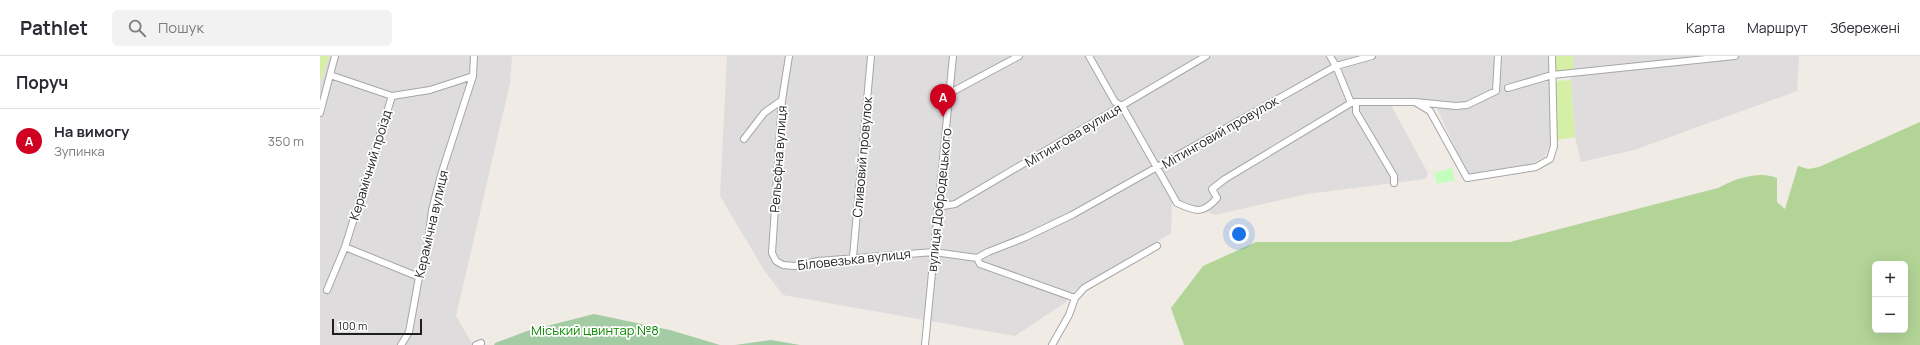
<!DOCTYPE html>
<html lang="uk">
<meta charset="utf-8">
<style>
:root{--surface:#fff;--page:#f2f2f3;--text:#2b2b33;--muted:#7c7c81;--line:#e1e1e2;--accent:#cf0020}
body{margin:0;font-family:Manrope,sans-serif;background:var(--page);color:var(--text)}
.controls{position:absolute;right:12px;bottom:12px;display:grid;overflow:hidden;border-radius:6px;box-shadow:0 4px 16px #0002}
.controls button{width:36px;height:36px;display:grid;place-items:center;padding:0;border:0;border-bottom:1px solid var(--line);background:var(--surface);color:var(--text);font:20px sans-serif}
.scale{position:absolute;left:12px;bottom:10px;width:90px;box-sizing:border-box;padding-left:4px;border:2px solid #1f1f1f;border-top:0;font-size:11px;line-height:14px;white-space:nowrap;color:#1f1f1f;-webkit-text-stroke:3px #fff;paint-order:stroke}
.you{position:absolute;left:919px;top:178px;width:14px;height:14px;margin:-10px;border:3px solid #fff;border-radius:50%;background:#1a73e8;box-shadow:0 0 0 6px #1a73e833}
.badge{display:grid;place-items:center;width:26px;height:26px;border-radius:50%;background:var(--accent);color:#fff;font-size:13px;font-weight:700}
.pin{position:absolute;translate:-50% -33px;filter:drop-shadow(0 1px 2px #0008)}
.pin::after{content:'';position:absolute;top:21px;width:14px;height:12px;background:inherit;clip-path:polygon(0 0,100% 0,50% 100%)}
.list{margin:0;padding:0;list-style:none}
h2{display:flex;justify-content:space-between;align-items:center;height:52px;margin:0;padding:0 16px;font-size:17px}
h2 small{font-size:13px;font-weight:400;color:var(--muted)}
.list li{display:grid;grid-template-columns:26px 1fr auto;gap:12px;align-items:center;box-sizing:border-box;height:64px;padding:0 16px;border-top:1px solid var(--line)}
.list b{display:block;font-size:15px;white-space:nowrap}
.list p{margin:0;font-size:13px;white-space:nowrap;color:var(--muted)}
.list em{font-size:13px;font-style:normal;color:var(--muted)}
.icon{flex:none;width:22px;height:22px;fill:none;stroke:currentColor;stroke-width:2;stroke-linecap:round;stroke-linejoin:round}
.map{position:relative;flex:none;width:1600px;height:289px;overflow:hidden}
header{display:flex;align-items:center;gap:24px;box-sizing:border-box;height:56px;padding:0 20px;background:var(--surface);border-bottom:1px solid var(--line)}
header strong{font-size:19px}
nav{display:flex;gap:22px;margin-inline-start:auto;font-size:14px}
.search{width:280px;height:36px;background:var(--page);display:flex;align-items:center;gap:10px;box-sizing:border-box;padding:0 14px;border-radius:6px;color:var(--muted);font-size:15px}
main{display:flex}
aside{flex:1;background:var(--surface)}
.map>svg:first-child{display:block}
.residential{fill:#dedcdc}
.grass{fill:#d6efa6}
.forest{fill:#b2d496;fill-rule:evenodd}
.cemetery{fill:#a4cca4}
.park{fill:#c3febe}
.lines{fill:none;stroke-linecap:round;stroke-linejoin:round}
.minor-casing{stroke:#a6a6a6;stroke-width:8}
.minor{stroke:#fff;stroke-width:6}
.labels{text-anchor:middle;stroke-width:3.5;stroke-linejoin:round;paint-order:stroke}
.street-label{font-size:13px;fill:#1f1f1f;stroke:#fff}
.park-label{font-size:13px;fill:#0b8901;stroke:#fff}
</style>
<header>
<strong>Pathlet</strong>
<div class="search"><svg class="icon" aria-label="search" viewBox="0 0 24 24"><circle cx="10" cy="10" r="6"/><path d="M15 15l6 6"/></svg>Пошук</div>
<nav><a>Карта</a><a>Маршрут</a><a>Збережені</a></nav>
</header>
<main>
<aside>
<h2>Поруч<small></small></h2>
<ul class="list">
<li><span class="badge">A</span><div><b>На вимогу</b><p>Зупинка</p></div><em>350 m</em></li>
</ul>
</aside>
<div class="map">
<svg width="1600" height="289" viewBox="0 0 1600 289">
<rect width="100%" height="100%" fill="#f1ebe5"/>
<path class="residential" d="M 9,0 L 192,0 L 190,27 L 136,260 L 153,289 L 0,289 L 0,29 Z
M 407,0 L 1230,0 L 1230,89 L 1225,100 L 1213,107 L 1148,120 L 1113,44 L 1070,42 L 1072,51 L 1108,117 L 1105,123 L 987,138 L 895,159 L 866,146 L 852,146 L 851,177 L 755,234 L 746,246 L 695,280 L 463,239 L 444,214 L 400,140 Z
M 1253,0 L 1479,0 L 1477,35 L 1314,94 L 1261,106 L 1255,81 L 1251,24 L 1254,14 Z"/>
<path class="grass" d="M 0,0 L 9,0 L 0,27 Z
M 1235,0 L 1253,0 L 1254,14 L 1235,16 Z
M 1251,24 L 1255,81 L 1237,84 L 1236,25 Z"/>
<path class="forest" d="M 1600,66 L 1600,289 L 864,289 L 851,252 L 883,210 L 936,186 L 1190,186 L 1398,132 C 1414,123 1439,114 1457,122 L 1457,146 L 1465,153 L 1478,110 L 1488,113 L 1499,111 ZM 1555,208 L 1585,208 L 1585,274 L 1555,274 Z"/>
<path class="cemetery" d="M 274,258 L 350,274 L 400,289 L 174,289 L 175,287 L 207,275 Z
M 451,284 L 480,289 L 415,289 Z"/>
<path class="park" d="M 1132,112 L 1135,124 L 1117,128 L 1114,117 Z"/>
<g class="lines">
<defs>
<path id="minor" d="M 469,0 L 462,44 L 452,197 L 456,205 L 463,209 L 475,210 L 498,205 L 614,196 L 657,202 L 668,196 L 706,181 L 752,159 L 1016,10 L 1052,0
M 769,0 L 795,46 L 802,50 L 857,147 C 876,156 883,158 897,142 L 892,133 L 905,123 L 1031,47
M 1010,0 L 1016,10 L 1031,47 L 1036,46 L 1036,56 L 1074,120 L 1074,127
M 10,19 L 72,40
M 1188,32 L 1232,19 L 1415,0
M 630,37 L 699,0
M 1036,46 L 1095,46 L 1136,50 L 1147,49 L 1176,35 L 1178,0
M 1095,46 L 1110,55 L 1147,122 L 1216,111 L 1230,103 L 1234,90 L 1232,0
M 0,57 L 15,0
M 424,83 L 444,57 L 462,44
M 617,151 L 635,148 L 886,0
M 25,191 L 99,221
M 533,201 L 551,0
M 657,202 L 660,208 L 755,242
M 7,234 L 25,191 L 72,40 L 110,34 L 153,20
M 81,289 L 89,276 L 99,221 L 106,200 L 112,154 L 121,119 L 153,20 L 154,0
M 156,289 L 161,287
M 605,289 L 633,0
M 732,289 L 749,259 L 755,242 L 764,232 L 837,190"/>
</defs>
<use href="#minor" class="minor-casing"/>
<use href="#minor" class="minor"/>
</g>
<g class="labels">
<g class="street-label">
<text transform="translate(900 76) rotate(-30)" y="5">Мітинговий провулок</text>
<text transform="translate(753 79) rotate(-31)" y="5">Мітингова вулиця</text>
<text transform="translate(542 101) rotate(-85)" y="5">Сливовий провулок</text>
<text transform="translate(458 103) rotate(-86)" y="5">Рельєфна вулиця</text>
<text transform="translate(50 109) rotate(-73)" y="5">Керамічний проїзд</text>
<text transform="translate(619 144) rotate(-84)" y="5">вулиця Добродецького</text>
<text transform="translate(111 168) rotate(-77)" y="5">Керамічна вулиця</text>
<text transform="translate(534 203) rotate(-6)" y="5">Біловезька вулиця</text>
</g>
<g class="park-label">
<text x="275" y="279">Міський цвинтар №8</text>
</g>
</g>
</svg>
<div class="controls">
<button>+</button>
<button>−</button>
</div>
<div class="scale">100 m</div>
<div class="you"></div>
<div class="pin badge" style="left:623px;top:61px">A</div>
</div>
</main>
